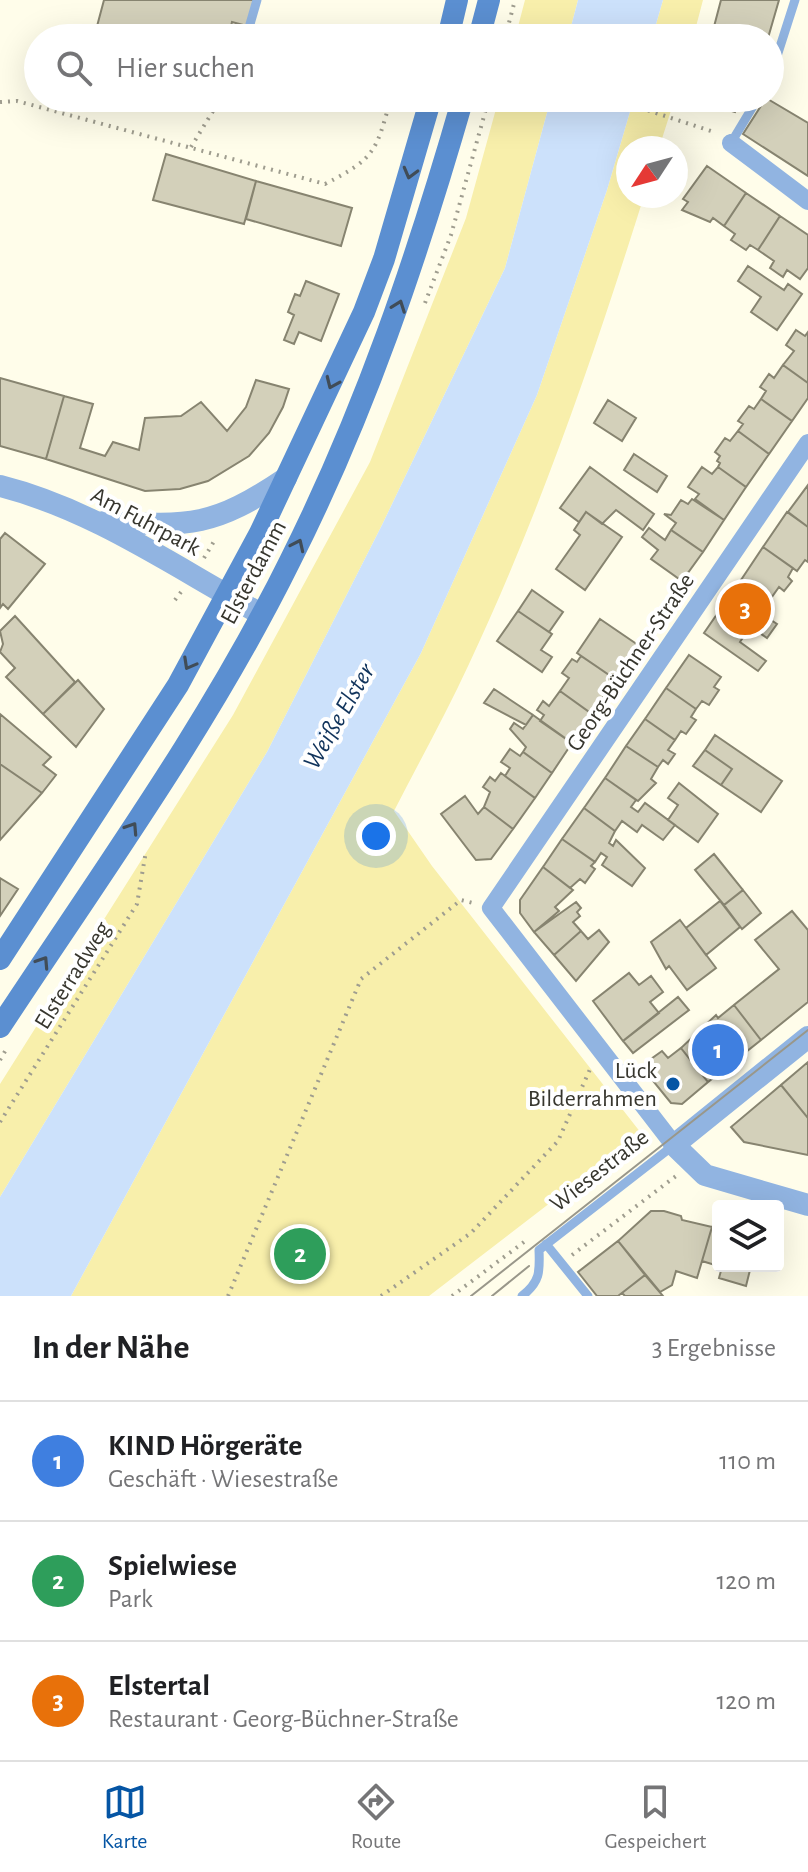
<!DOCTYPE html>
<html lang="de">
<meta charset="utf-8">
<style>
:root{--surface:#fff;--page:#f6f6f6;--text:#202124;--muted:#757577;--line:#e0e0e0;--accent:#0555a4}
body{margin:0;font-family:"Alegreya Sans",sans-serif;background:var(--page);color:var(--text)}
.controls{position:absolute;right:24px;bottom:24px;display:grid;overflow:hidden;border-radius:8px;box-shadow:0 8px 32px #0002}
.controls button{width:72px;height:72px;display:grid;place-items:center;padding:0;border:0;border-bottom:2px solid var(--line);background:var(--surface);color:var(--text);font:40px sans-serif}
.compass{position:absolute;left:616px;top:136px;width:72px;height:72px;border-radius:50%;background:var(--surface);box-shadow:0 8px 32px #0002;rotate:234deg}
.you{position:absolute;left:376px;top:836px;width:28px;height:28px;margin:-20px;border:6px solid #fff;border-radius:50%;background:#1a73e8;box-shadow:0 0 0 12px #1a73e833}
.badge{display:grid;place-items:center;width:52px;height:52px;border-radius:50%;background:var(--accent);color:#fff;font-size:26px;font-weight:700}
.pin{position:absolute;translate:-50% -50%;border:4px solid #fff;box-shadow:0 2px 8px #0006}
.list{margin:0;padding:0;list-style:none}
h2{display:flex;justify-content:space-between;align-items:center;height:104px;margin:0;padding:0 32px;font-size:34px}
h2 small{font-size:26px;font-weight:400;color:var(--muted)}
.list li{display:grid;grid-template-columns:52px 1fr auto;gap:24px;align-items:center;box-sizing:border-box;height:120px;padding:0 32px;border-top:2px solid var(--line)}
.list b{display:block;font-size:30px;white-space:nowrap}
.list p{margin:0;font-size:26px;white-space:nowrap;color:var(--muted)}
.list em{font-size:26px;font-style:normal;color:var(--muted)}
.icon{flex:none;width:44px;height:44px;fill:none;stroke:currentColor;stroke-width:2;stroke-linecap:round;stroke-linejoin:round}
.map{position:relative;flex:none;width:808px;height:1296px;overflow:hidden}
.search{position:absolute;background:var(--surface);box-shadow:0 8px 32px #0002;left:24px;right:24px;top:24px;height:88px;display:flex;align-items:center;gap:20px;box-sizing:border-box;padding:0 28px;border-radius:44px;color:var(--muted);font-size:30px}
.sheet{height:464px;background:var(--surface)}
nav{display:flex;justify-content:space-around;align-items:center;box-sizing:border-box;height:112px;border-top:2px solid var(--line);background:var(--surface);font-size:22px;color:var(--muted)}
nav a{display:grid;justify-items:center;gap:4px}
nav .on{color:var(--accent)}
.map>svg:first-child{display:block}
.green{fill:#f8efab}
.water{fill:#cce1fb}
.building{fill:#d3d0ba;stroke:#878470;stroke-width:2}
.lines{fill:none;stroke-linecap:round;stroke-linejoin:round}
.path{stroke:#9f9d8f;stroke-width:4;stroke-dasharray:2 6;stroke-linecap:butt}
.service{stroke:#91b4e1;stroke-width:9}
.minor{stroke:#91b4e1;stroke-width:18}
.tertiary{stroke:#91b4e1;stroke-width:22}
.secondary{stroke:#5b8fd1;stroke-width:22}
.tram{stroke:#99978a;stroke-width:2}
.oneway{stroke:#404c57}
.poi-dot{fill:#0555a4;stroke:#fff;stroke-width:3}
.labels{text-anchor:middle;stroke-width:8;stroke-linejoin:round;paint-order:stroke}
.street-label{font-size:24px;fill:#37362e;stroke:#fff}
.poi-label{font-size:24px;fill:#37362e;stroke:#fff;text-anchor:end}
.water-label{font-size:26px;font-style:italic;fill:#10335b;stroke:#fff}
</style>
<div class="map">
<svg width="808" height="1296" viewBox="0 0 808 1296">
<rect width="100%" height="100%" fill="#fffdea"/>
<path class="green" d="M 525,0 L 578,0 L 568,38 L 515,38 Z
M 663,0 L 703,0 L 693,38 L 652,38 Z
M 499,98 L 551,98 L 505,268 L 382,525 L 267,752 L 0,1197 L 0,1084 L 233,715 L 370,462 L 466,218 Z
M 634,98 L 675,98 L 659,148 L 628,148 L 628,196 L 644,196 C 594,355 540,513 469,664 C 446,714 419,762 394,811 L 432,866 L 641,1133 L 429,1296 L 71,1296 L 421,653 L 537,395 L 607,190 Z"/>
<path class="water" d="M 578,0 L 663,0 L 652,38 L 568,38 Z
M 551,98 L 634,98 L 607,190 L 537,395 L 421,653 L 71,1296 L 0,1296 L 0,1197 L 267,752 L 382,525 L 505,268 Z"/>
<path class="building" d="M 104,0 L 254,0 L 247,26 L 232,22 L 228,38 L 110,38 L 111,34 L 96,30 Z
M 721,0 L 779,0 L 768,38 L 711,38 Z
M 690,98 L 743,98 L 735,112 Z
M 766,98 L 808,123 L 808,176 L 743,134 Z
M 166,154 L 256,181 L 244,224 L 153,200 Z
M 707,166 L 746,193 L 724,226 L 713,218 L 710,222 L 682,210 L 688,202 L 683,199 Z
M 256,181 L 352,208 L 341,246 L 246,219 Z
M 746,193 L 780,216 L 758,250 L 750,245 L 746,250 L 731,240 L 735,234 L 724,226 Z
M 780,216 L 808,235 L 808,268 L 800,279 L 787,270 L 783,277 L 770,268 L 774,261 L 758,250 Z
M 748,266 L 784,290 L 788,284 L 802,294 L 777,330 L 751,312 L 761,297 L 738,281 Z
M 306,281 L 339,294 L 321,341 L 299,332 L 294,344 L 284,340 L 294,315 L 288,312 L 295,294 L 300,296 Z
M 796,330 L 805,336 L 808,332 L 808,383 L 783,365 L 794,351 L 786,345 Z
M 783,365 L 808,383 L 808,398 L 792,421 L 761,399 L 766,391 L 760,387 L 769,374 L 774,378 Z
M 0,378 L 64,396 L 46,459 L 0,446 Z
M 256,380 L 289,389 L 283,407 L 269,433 L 249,456 L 208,481 L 180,489 L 145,491 L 46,459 L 64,396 L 93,404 L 80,448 L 105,456 L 113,442 L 139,450 L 145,418 L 181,416 L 201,402 L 227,431 L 246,407 Z
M 761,399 L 792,421 L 769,454 L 738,431 L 743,424 L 738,421 L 749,406 L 754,409 Z
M 608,400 L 636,418 L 622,441 L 594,423 Z
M 738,431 L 769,454 L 746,487 L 718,467 L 720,463 L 717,461 L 720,456 L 715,452 L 725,438 L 730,441 Z
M 634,454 L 667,476 L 657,492 L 624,470 Z
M 590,467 L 654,514 L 643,530 L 616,510 L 602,524 L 586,512 L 579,522 L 560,508 Z
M 702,467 L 712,474 L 718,467 L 746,487 L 724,520 L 695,499 L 699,494 L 688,487 Z
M 808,485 L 808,527 L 788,512 Z
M 692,499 L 724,520 L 703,552 L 671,530 L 676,523 L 664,514 L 671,515 L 681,500 L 688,504 Z
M 586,512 L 622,537 L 585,590 L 556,569 L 580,535 L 574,530 Z
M 787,512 L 808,527 L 808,562 L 805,560 L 797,571 L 763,547 Z
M 649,528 L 665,540 L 671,530 L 703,552 L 682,581 L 651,559 L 658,550 L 642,537 Z
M 5,533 L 45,564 L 8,609 L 3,604 L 0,608 L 0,539 Z
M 763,547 L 793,568 L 788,577 L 792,581 L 784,591 L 779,587 L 769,601 L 741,580 Z
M 741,580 L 769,601 L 762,607 L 771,613 L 768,618 L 777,624 L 767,638 L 722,607 Z
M 532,590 L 563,612 L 549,632 L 518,611 Z
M 722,607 L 750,627 L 740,642 L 766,661 L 758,671 L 704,633 Z
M 518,611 L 552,634 L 541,650 L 552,657 L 542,672 L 497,641 Z
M 15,616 L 75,682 L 43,714 L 6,677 L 15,668 L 0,652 L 3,644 L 0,631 Z
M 600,619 L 638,645 L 615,679 L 577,653 Z
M 689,655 L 721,677 L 714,687 L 719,690 L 709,705 L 702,701 L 696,709 L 666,688 Z
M 581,656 L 615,679 L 592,714 L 560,691 L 569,678 L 562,673 L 572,659 L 577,662 Z
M 78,680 L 104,709 L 76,747 L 43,714 Z
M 666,688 L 696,709 L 691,717 L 696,720 L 686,734 L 681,731 L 675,740 L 645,719 Z
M 494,689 L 533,715 L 526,725 L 484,703 Z
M 560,691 L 592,714 L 572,743 L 540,721 L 544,715 L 537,710 L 543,701 L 549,706 Z
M 0,714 L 51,757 L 43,765 L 56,775 L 42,793 L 0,764 Z
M 533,715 L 572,743 L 552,773 L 523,752 L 526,747 L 510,729 L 514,723 L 523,729 Z
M 645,719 L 675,740 L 668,750 L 675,754 L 668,764 L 663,760 L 658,767 L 626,746 Z
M 715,735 L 782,781 L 761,812 L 721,785 L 732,769 L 705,750 Z
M 626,746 L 658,767 L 651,779 L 656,783 L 638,801 L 605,778 Z
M 510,749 L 520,756 L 523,752 L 552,773 L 535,798 L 505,776 L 510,768 L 501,762 Z
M 705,750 L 732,769 L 721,785 L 693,766 Z
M 0,764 L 42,793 L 0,840 Z
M 501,773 L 535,798 L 513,829 L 484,807 L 490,792 L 483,787 L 490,777 L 495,781 Z
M 605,778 L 636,800 L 631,807 L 638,812 L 645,803 L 675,825 L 663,840 L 642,825 L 637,832 L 622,821 L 615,831 L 584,808 Z
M 679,783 L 718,814 L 698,842 L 668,820 L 678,805 L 668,798 Z
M 465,796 L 478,814 L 484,807 L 513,829 L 491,859 L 476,860 L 441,814 Z
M 584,808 L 615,831 L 609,843 L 613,846 L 616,840 L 645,868 L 632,886 L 602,865 L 607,857 L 601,853 L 595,862 L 562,839 Z
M 562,839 L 595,862 L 591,866 L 595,869 L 585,883 L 580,879 L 570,888 L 543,867 Z
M 714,854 L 743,890 L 724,905 L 695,870 Z
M 543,867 L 573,890 L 555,907 L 559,911 L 534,932 L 520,913 L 520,900 Z
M 0,878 L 18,889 L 0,916 Z
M 743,890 L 761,913 L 742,929 L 724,905 Z
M 720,901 L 740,927 L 706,955 L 686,928 Z
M 576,902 L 581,908 L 577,912 L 580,916 L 573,922 L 581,931 L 554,955 L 534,932 Z
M 792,911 L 808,930 L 808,1002 L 761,1040 L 734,1005 L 779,969 L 755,940 Z
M 680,920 L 716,968 L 687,990 L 669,966 L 666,969 L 651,942 Z
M 599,930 L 609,942 L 576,981 L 554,955 L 581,931 L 588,939 Z
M 629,973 L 639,985 L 651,976 L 663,992 L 650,1002 L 659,1013 L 623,1041 L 593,1001 Z
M 678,997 L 689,1010 L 633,1053 L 623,1041 Z
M 734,1005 L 761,1040 L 708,1082 L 681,1048 L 716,1015 L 718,1018 Z
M 681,1048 L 708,1082 L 682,1104 L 671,1103 L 649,1076 L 654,1072 L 651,1059 L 662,1051 L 668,1058 Z
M 808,1062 L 808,1118 L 781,1085 Z
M 781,1085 L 808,1118 L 808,1155 L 744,1142 L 731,1127 Z
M 651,1211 L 664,1211 L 681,1216 L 682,1220 L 712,1227 L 697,1278 L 676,1271 L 672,1285 L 660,1292 L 618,1241 Z
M 712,1227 L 718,1228 L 718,1266 L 702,1261 Z
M 618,1241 L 645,1275 L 618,1296 L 597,1296 L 578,1272 Z
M 719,1266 L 751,1266 L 746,1286 L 719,1278 L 722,1267 Z
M 645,1275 L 663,1296 L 625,1296 L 622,1293 Z"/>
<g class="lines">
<path class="path" d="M 363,34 L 377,38
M 505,38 L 515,0
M 610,98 L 714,132
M 0,102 L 17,101 L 325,184 C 376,158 376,151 391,98
M 191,147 L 221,98
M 425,303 L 451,235 L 489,98
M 204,558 L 216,538
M 175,600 L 181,592
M 0,1060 L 7,1048
M 0,1122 L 137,904 L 146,851
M 561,1210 L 645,1137
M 572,1255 L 676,1176
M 228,1296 L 361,979 L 461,900 L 473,903
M 381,1296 L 471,1233 L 558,1141 L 591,1067
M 452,1296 L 524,1242"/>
<path class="service" d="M 246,38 L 257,0
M 770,78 L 795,0
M 731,143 L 758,98
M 546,1244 L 588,1296
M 522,1296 C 540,1282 540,1272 539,1250 L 674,1145"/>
<path class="minor" d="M 731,143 L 808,201
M 674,1145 L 491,908 L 808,443"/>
<path class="tertiary" d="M 0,486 C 95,510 176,568 261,614
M 103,522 C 190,526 212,528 286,478
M 808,1037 L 674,1145 L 705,1175 L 808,1205"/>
<path class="secondary" d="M 448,38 L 457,0
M 479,38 L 489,0
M 0,959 L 178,685 L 260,533 L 364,312 L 384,259 L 431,98
M 0,1027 C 100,875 209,725 290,561 C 365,412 417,258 463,98"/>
<path class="tram" d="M 471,1296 L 808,1030
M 492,1296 L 529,1266"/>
</g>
<defs><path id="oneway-chevron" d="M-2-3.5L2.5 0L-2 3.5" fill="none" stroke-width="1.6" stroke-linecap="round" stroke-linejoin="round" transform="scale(2)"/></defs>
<g class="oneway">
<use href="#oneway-chevron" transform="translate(410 173) rotate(105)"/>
<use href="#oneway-chevron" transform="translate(399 306) rotate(-70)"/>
<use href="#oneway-chevron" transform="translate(332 383) rotate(114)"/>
<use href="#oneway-chevron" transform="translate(298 545) rotate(-65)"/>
<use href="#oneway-chevron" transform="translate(189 664) rotate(119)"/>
<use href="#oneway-chevron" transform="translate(132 828) rotate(-57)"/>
<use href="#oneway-chevron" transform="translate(43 962) rotate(-57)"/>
</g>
<circle class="poi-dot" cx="673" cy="1084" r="8"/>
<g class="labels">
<g class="street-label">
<text transform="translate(146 521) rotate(28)" y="8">Am Fuhrpark</text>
<text transform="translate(253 572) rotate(-62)" y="8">Elsterdamm</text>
<text transform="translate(630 662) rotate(-56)" y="8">Georg-Büchner-Straße</text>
<text transform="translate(72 975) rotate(-58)" y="8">Elsterradweg</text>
<text transform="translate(599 1170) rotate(-38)" y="8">Wiesestraße</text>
</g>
<g class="poi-label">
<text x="657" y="1078">Lück<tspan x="657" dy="28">Bilderrahmen</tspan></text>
</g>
<g class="water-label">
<text transform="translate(338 716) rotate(-60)" y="9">Weiße Elster</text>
</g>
</g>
</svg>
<div class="controls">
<button><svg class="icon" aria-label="layers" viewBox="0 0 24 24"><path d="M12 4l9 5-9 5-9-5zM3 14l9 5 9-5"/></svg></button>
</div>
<svg class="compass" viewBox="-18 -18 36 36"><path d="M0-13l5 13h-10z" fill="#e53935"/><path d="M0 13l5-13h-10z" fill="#757577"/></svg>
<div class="you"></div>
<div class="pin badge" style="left:718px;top:1050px;background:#3f7fe0">1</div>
<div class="pin badge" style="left:300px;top:1254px;background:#2e9e5b">2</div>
<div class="pin badge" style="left:745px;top:609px;background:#e8710a">3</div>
<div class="search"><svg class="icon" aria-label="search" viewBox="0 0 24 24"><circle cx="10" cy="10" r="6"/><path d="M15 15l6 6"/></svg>Hier suchen</div>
</div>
<section class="sheet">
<h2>In der Nähe<small>3 Ergebnisse</small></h2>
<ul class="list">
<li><span class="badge" style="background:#3f7fe0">1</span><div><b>KIND Hörgeräte</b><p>Geschäft · Wiesestraße</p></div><em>110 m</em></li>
<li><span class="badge" style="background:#2e9e5b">2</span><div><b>Spielwiese</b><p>Park</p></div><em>120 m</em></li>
<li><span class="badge" style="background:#e8710a">3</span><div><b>Elstertal</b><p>Restaurant · Georg-Büchner-Straße</p></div><em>120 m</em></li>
</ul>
</section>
<nav>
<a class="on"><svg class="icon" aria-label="map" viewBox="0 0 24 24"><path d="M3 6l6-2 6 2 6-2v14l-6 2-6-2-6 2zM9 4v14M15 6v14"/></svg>Karte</a>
<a><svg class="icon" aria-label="directions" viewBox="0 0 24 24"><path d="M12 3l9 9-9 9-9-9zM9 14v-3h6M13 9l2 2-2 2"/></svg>Route</a>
<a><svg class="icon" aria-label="saved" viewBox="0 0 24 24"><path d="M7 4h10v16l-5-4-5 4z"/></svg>Gespeichert</a>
</nav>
